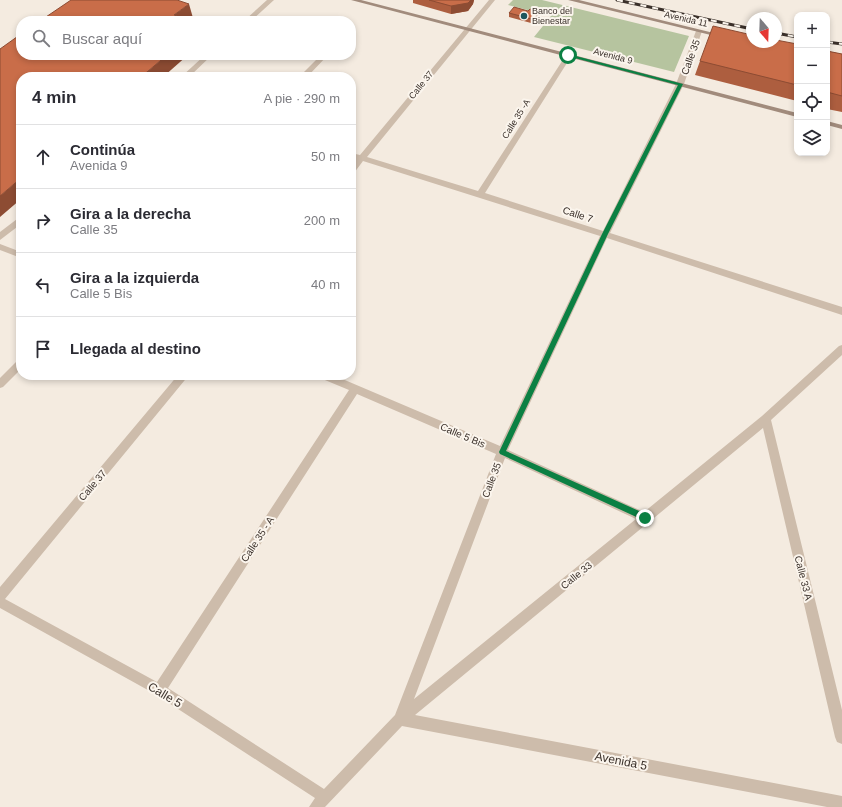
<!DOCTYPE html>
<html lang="es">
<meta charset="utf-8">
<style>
:root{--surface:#fff;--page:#f2f2f3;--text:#2b2b33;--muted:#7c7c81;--line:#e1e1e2}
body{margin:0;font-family:Arial,sans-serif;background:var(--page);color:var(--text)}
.controls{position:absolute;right:12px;top:12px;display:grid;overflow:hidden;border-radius:8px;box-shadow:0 2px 6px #0003}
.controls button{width:36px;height:36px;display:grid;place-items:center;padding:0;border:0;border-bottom:1px solid var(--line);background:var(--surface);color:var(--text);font:20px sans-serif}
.compass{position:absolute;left:746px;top:12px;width:36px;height:36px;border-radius:50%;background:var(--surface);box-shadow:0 2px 6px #0003;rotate:161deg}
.stop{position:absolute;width:12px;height:12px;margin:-9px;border:3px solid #0b8043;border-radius:50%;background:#fff}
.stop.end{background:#0b8043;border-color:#fff;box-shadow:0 1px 4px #0008}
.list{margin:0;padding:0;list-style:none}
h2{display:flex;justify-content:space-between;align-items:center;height:52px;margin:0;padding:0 16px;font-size:17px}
h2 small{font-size:13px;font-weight:400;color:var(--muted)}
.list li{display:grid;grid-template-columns:26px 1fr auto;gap:12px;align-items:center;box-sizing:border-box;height:64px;padding:0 16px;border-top:1px solid var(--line)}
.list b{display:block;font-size:15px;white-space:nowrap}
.list p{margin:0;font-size:13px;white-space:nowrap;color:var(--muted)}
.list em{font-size:13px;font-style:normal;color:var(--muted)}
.icon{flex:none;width:22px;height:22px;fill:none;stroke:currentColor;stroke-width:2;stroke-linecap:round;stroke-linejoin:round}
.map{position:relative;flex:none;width:842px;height:807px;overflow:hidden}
.search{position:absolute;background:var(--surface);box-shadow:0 2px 6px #0003;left:16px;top:16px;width:340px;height:44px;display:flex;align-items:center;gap:10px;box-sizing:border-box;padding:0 14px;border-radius:16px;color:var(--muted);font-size:15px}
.panel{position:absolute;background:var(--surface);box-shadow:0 2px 6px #0003;left:16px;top:72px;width:340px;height:308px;border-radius:16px}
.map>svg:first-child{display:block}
.green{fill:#b6c49f}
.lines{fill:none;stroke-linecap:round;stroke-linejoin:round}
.street{fill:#cdbcab;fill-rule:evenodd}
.secondary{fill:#a18b7c;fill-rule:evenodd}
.rail-casing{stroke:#3a302a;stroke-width:3}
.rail{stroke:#fbf5ed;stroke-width:2;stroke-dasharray:6;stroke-linecap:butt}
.wall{fill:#ad5e3f}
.shaded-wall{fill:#8d4c33}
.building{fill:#c96d49;stroke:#8d4c33}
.route{fill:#0b8043}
.poi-dot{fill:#1e575d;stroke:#fbf5ed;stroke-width:1.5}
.labels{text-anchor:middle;stroke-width:4;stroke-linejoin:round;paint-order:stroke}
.far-poi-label{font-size:9px;fill:#3a302a;stroke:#fbf5ed;text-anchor:start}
.far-street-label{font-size:9px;fill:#3a302a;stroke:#fbf5ed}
.street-label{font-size:10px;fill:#3a302a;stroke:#fbf5ed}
.near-street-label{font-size:12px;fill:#3a302a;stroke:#fbf5ed}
</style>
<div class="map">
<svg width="842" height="807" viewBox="0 0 842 807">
<rect width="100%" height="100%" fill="#f4ebe0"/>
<path class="green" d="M 513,0 L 542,0 L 689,36 L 674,72 L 534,37 L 551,16 L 508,5 Z"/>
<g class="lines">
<path class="street" d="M 267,0 L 274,0 L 251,21 L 244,21 Z
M 489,0 L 495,0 L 367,157 L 478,191 L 566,55 L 571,54 L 572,55 L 485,193 L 603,231 L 676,84 L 696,31 L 701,30 L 702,31 L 684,84 L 610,233 L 842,307 L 842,315 L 607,238 L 508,450 L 644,512 L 762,416 L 839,346 L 842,345 L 842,355 L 771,420 L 842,710 L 842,744 L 837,742 L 835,737 L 763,428 L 415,715 L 842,796 L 842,807 L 827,807 L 402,726 L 325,807 L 309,807 L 315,798 L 155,694 L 0,608 L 0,587 L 178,375 L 189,375 L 5,599 L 157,682 L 349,390 L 320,378 L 318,375 L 333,375 L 500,446 L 600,236 L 363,161 L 354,173 L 351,174 L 351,166 L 356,159 L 351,158 L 351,153 L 360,155 ZM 357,394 L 496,454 L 395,715 L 324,789 L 168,688 ZM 505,458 L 636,519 L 414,699 Z
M 205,55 L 212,55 L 189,77 L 181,77 Z
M 321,55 L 328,55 L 307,77 L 299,77 Z
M 21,216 L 21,224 L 0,240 L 0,232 Z
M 0,244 L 21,252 L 21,258 L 0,250 Z
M 21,359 L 21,369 L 3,387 L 0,388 L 0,378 L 18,360 Z"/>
<path class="secondary" d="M 351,0 L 361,0 L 797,113 L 797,117 Z
M 568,0 L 579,0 L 726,36 L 723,38 Z
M 827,121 L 842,125 L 842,129 L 827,125 Z"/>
<defs>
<path id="rail" d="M 617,0 L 752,29
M 776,33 L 797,37
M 827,42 L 842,44"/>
</defs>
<use href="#rail" class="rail-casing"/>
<use href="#rail" class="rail"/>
</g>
<path class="wall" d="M 413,0 L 474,0 L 473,4 L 468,11 L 451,14 L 413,3 Z
M 528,11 L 539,11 L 538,15 L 531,23 L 509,17 L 509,13 Z
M 797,44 L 797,101 L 695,75 L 700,61 Z
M 827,51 L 842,54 L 842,112 L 827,109 Z"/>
<path class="shaded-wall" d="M 471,0 L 474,0 L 473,4 L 468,11 L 451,14 L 451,6 Z
M 189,4 L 193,18 L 190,21 L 174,15 Z
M 539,11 L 538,15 L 531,23 L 532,19 Z
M 167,55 L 188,55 L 163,77 L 141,77 Z
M 21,178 L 21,199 L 0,217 L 0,196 Z"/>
<path class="building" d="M 71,0 L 177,0 L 189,4 L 174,15 L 194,21 L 40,21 Z
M 429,0 L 471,0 L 468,3 L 451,6 Z
M 514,7 L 528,11 L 530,9 L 539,11 L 532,19 L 509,13 Z
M 713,26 L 752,35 L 752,42 L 776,42 L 776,40 L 797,44 L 797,85 L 700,61 Z
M 21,34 L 21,55 L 167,55 L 141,77 L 21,77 L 21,178 L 0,196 L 0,49 Z
M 827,51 L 842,54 L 842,96 L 827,92 Z"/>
<path class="route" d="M 568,54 L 683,84 L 608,234 L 506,451 L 648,515 L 649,518 L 645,521 L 500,454 L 499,452 L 602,234 L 678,85 L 567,56 Z"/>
<circle class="poi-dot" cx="524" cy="16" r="4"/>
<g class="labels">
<g class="far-poi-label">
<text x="532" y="14">Banco del<tspan x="532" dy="10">Bienestar</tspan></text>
</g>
<g class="far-street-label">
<text transform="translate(686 19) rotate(13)" y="3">Avenida 11</text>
<text transform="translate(613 56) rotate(15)" y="3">Avenida 9</text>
<text transform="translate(421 85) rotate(-51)" y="3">Calle 37</text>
<text transform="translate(516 119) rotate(-58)" y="3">Calle 35 -A</text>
</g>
<g class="street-label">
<text transform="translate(690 57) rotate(-70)" y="4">Calle 35</text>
<text transform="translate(578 214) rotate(18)" y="4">Calle 7</text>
<text transform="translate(463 435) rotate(23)" y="4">Calle 5 Bis</text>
<text transform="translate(491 480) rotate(-69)" y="4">Calle 35</text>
<text transform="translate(92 485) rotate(-50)" y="4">Calle 37</text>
<text transform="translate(257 539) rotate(-57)" y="4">Calle 35 - A</text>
<text transform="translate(576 575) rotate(-39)" y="4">Calle 33</text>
<text transform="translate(804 578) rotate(76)" y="4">Calle 33 A</text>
</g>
<g class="near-street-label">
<text transform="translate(165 695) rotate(31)" y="4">Calle 5</text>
<text transform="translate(621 761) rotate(11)" y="4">Avenida 5</text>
</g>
</g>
</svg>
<div class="controls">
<button>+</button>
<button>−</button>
<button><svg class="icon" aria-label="locate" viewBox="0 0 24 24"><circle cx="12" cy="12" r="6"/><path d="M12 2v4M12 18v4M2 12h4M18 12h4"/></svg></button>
<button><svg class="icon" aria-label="layers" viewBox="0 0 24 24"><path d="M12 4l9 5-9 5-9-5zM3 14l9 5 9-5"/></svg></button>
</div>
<svg class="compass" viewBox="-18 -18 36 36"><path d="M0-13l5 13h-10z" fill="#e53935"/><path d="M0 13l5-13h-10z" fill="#7c7c81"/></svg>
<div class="stop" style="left:568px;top:55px"></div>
<div class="stop end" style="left:645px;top:518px"></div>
<div class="search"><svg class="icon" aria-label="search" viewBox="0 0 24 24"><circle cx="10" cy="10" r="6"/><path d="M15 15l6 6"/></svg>Buscar aquí</div>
<section class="panel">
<h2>4 min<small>A pie · 290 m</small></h2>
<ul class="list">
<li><svg class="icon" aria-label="ahead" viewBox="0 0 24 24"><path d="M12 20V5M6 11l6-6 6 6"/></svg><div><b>Continúa</b><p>Avenida 9</p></div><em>50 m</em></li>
<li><svg class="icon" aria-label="right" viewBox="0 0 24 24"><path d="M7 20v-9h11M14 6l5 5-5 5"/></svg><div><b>Gira a la derecha</b><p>Calle 35</p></div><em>200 m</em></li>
<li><svg class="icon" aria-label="left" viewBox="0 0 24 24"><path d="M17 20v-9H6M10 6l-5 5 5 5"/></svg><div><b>Gira a la izquierda</b><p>Calle 5 Bis</p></div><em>40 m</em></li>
<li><svg class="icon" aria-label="arrive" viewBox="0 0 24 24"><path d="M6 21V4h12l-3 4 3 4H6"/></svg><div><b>Llegada al destino</b></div></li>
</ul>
</section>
</div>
